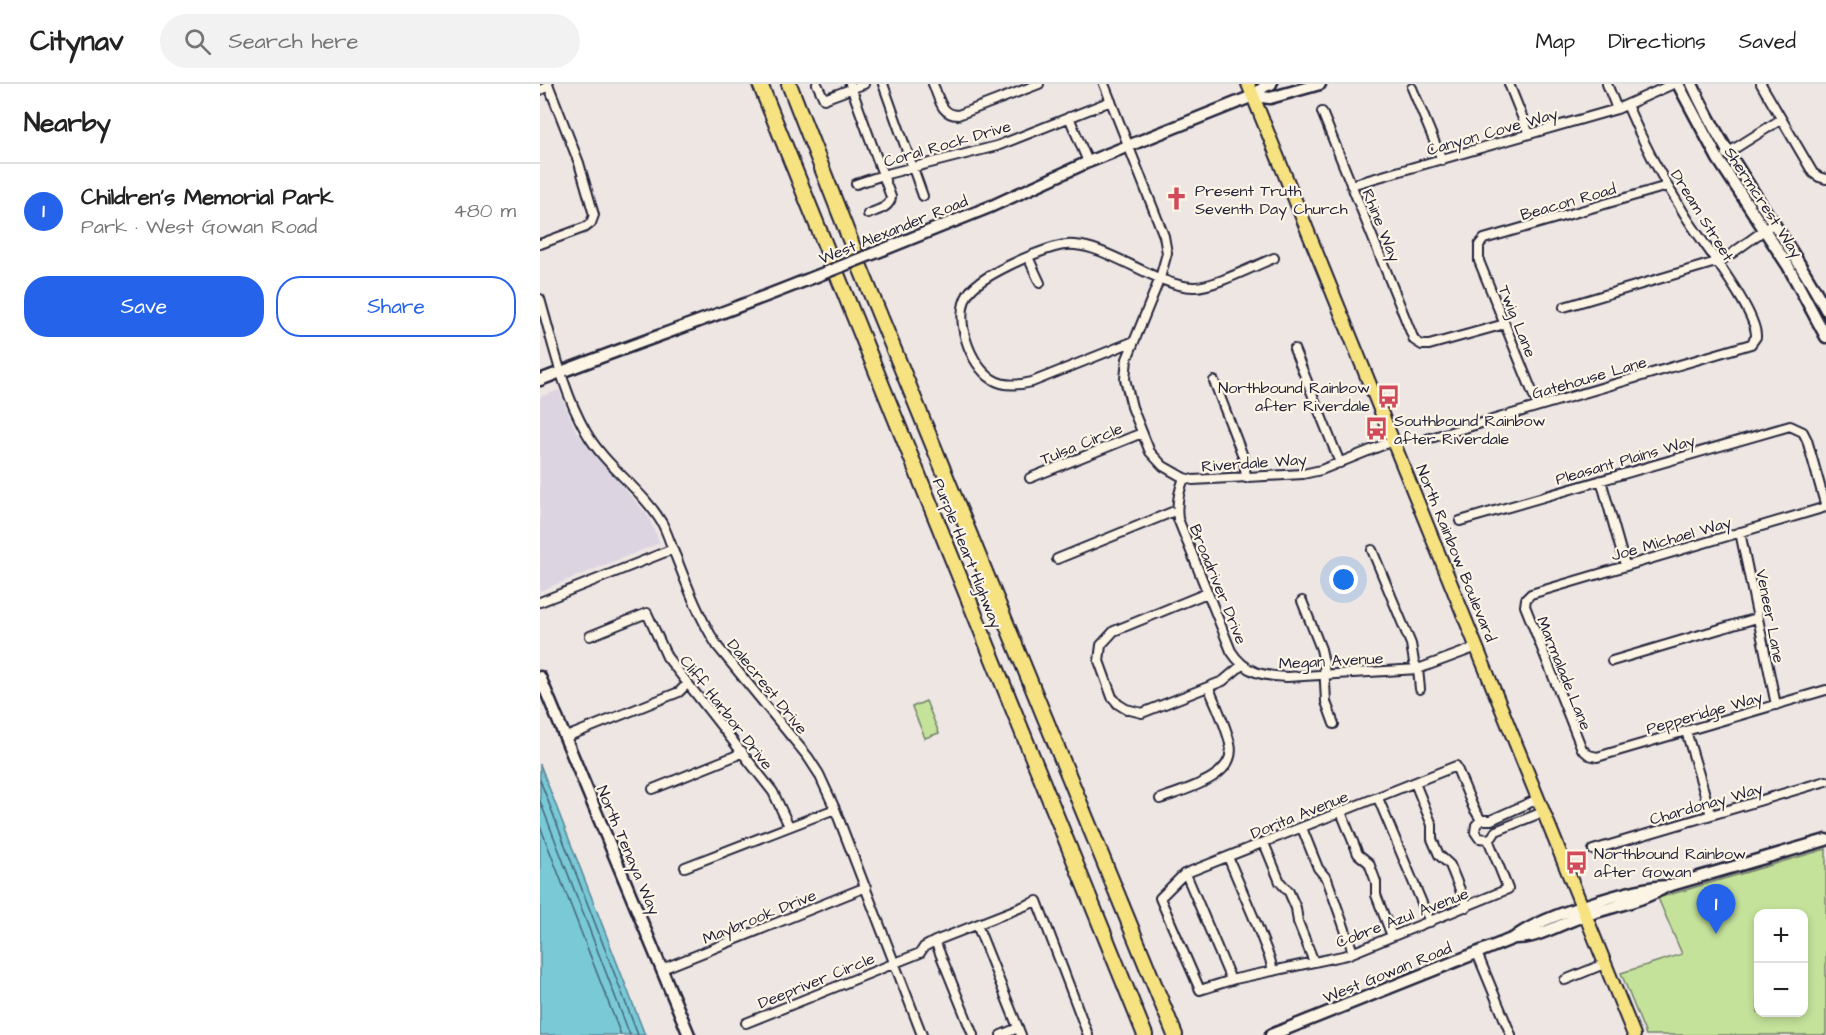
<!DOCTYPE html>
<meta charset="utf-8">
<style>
:root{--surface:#fff;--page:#f2f2f2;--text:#222;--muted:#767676;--line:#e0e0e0;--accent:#2563eb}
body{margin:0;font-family:"Architects Daughter",sans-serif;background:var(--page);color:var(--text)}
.controls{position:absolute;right:18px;bottom:18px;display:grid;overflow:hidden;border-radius:12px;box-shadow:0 3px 9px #0003}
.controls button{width:54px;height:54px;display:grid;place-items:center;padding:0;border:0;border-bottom:2px solid var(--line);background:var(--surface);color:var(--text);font:30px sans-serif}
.you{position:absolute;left:804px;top:496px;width:21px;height:21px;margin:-15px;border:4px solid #fff;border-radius:50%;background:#1a73e8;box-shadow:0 0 0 9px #1a73e833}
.badge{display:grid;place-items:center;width:39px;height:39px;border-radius:50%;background:var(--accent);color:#fff;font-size:20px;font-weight:700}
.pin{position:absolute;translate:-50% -50px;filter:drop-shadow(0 2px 3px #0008)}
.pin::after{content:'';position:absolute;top:32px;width:21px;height:18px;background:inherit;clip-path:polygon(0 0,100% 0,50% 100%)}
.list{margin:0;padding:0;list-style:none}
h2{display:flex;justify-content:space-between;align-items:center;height:78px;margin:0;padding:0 24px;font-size:26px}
h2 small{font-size:20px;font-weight:400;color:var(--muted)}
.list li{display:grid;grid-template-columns:39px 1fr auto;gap:18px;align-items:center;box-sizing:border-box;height:96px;padding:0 24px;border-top:2px solid var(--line)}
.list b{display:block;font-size:22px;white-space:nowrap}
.list p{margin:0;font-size:20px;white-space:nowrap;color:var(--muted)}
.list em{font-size:20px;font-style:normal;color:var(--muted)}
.actions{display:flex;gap:12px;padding:18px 24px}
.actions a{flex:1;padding:14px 0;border:2px solid var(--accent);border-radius:24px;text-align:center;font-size:21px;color:var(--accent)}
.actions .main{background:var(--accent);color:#fff}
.icon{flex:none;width:33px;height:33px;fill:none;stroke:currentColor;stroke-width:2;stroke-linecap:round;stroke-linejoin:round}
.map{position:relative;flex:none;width:1286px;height:951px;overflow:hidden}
header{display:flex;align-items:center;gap:36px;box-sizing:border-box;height:84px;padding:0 30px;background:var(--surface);border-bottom:2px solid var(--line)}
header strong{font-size:28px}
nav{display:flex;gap:33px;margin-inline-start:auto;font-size:21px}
.search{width:420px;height:54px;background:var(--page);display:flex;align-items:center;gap:15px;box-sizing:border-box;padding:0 21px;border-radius:33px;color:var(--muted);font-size:22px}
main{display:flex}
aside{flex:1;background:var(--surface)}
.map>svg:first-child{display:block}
.built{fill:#dcd5e1}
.green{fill:#c4e29a;stroke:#73826a;stroke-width:1.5;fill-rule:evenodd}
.water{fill:#7ac9d6;stroke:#578698;stroke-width:1.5}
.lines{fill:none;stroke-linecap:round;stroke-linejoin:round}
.shore{stroke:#456579;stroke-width:1.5}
.street-casing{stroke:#22223b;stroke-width:12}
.secondary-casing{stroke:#22223b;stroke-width:15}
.primary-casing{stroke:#22223b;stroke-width:16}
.highway-casing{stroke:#22223b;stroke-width:18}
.street{stroke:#fcf5e5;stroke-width:8}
.secondary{stroke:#fcf5e5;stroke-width:10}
.primary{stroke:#f6e281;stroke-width:12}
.highway{stroke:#f6e281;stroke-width:14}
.secondary-bridge-casing{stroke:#22223b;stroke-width:15;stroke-linecap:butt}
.secondary-bridge{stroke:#fcf5e5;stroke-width:10}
.labels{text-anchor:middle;stroke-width:4.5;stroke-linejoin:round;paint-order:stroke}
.street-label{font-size:16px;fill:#22223b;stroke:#fcf5e5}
.poi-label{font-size:16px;fill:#22223b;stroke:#fcf5e5;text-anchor:start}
</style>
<header>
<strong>Citynav</strong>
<div class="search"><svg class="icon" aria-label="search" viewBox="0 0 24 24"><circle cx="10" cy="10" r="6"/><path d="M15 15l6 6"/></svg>Search here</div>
<nav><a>Map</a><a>Directions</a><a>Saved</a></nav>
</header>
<main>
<aside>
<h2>Nearby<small></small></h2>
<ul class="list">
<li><span class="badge">1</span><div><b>Children's Memorial Park</b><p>Park · West Gowan Road</p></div><em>480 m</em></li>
</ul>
<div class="actions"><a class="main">Save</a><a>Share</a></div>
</aside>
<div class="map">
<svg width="1286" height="951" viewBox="0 0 1286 951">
<rect width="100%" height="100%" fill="#ede6e3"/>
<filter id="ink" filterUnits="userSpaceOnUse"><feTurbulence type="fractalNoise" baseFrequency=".0167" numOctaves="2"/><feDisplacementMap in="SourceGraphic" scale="12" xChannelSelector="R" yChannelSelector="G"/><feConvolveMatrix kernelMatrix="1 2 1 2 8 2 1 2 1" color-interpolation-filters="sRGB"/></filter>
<g filter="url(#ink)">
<path class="built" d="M 19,306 L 36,347 L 108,432 L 120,459 L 0,507 L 0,313 Z"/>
<path class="green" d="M 386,617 L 399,649 L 385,654 L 372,623 Z
M 1286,765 L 1286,951 L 1106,951 L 1081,889 L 1142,870 L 1118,814 ZM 1218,830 L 1264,830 L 1264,928 L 1218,928 Z"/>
<path class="water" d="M 0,680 L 8,701 L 105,951 L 0,951 Z"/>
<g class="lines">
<path class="shore" d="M 0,696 L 98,951
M 0,717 L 90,951
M 0,742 L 81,951"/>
<defs>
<path id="street" d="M 277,0 L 284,15 L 324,0
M 310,0 L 351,113 C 350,124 337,126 328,130
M 343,0 L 383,112
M 393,0 C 399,14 401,31 418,31 L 499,0
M 564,0 L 624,152 L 627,169 L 620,194 L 587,275 L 585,295 L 592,323 L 610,368 L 623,382 L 644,394 L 653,396 L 763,390 L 781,386 L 853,357
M 969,0 L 989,50
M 1067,0 L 1077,25
M 1221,0 L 1273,89 L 1279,93 L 1286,95
M 872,4 L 902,76
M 0,6 L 9,2
M 782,28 L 874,256 L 882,261 L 889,261 L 965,240
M 529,33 L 548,78
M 1186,70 L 1240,36
M 316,100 L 343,91 L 457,62 L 571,17
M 811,101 L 1077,25 L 1133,0
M 0,160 L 46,143 L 51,139 L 54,131 L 39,79 L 8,0
M 488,173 L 500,199
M 0,215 C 13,260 23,308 46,348 C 66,383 102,405 122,439 C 128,450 131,462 136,473 C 148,504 160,535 178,563 L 268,673 L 279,690 L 295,725 L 382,951
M 1024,223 L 1176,178 L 1187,173 L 1234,139
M 592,258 L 492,298 C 480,301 464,303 452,295 C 430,281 413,234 428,210 C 439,192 494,169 515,163 C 556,149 611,202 653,203 C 672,204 714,182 734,174
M 754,265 L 800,379
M 674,297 L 704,375 L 706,394
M 998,322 L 939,177 L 939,161 L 944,155 L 1127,102
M 887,355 L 1211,260 L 1216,253 C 1218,228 1160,156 1145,131 C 1123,96 1103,59 1087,21
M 490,394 L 602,349
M 644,394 C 639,407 636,421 638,435 L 691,567 C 705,589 723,592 747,593 L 878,585 L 937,563
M 1061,396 L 1085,481
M 1286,423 L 991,510 L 986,515 L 985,522 L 1042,665 L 1049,671 L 1057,673 L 1286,606
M 920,437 L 1250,342 L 1263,348 L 1267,356 L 1286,423
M 1200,448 L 1236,621
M 832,466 L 871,560 L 874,578 L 878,585 L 880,605
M 517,475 L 637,426
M 667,509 L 574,547 L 561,561 L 559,577 L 572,613 L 578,620 L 586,625 L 602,629 L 683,597 L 702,581
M 762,517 L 781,565 L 784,579 L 786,618 L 794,640
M 0,518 L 133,465
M 50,552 L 107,529 L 127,573 L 233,708 L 249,742
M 1072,577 L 1217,534
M 1146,647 L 1171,731
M 26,653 L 139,608 L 147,600
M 875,699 L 892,741 L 892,755 L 899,771 L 910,781 L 927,823
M 113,705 L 195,672 L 202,667
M 838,714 L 890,838
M 620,715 C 643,706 698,693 690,660 C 686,641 676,622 669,604
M 801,728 L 818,770 L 829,779 L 836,798 L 836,811 L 852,852
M 941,736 L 933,723 L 916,682 L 644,790 L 620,814 L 660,906 L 695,895 L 807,871 L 968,805 L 948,755
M 941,736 L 951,736 L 998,715
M 941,736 L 936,741 L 935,748 L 939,754 L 948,755
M 762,744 L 778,784 L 787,795 L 813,868
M 948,755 L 952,753 L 956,747 L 1003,728
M 724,759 L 740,798 L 749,808 L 756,824 L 758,838 L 774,878
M 1053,766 L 1286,697
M 688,773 L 716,839 L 730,875 L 733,887
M 145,783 L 295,725
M 646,790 L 691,896
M 437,841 L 481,951
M 395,857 L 433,951
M 937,869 L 971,951
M 122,885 L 326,803
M 1025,896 L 1064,880
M 206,939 L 355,879 L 380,869 L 384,863 L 395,857 L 497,817 L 548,951
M 461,951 L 478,944"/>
<path id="secondary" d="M 1138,0 L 1178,75 L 1248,182 L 1286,253
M 1152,0 C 1188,80 1245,148 1286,226
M 713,12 L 730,14 L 780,0
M 345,165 L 452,122 L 548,78 L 713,12 L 725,2 L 731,0
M 0,296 C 88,262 177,232 264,197
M 0,593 L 149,951
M 974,854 C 998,855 1021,839 1044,832 C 1072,822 1102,818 1127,802
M 731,951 L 974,854 C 999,833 1094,803 1128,802 L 1286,756"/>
<path id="primary" d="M 708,0 L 1094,951"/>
<path id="highway" d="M 220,0 L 605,951
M 249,0 L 316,171
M 320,183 L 635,951"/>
</defs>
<use href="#street" class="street-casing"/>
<use href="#secondary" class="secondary-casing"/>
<use href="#primary" class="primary-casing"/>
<use href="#highway" class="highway-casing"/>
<use href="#street" class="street"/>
<use href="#secondary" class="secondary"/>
<use href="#primary" class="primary"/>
<use href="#highway" class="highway"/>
<defs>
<path id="secondary-bridge" d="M 264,197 L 345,165"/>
</defs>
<use href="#secondary-bridge" class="secondary-bridge-casing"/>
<use href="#secondary-bridge" class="secondary-bridge"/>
</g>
</g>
<defs>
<symbol id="church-bare" viewBox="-9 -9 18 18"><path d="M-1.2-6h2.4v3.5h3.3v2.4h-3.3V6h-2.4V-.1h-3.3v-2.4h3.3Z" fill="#d1495b" stroke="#fcf5e5" stroke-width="2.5" paint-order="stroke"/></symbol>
<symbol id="bus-bare" viewBox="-9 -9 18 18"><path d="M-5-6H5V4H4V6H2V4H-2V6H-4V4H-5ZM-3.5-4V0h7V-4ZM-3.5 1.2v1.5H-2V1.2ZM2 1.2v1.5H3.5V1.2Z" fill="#d1495b" stroke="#fcf5e5" stroke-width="2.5" paint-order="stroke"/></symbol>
</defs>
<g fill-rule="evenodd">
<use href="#church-bare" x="620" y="98" width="33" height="33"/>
<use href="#bus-bare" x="832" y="296" width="33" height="33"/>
<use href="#bus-bare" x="820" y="328" width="33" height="33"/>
<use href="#bus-bare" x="1020" y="762" width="33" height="33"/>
</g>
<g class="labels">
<g class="street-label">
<text transform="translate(952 47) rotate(-16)" y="6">Canyon Cove Way</text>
<text transform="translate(407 59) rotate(-16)" y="6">Coral Rock Drive</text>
<text transform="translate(1028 117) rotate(-16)" y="6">Beacon Road</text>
<text transform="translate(1224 118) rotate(57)" y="6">Shermcrest Way</text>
<text transform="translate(1163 131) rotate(58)" y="6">Dream Street</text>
<text transform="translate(842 141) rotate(68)" y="6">Rhine Way</text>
<text transform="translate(353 145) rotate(-22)" y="6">West Alexander Road</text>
<text transform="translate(978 237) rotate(68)" y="6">Twig Lane</text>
<text transform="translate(1049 293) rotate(-16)" y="6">Gatehouse Lane</text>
<text transform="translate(541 359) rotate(-22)" y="6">Tulsa Circle</text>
<text transform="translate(1085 375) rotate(-16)" y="6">Pleasant Plains Way</text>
<text transform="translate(714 378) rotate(-4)" y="6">Riverdale Way</text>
<text transform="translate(1131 454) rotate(-16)" y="6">Joe Michael Way</text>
<text transform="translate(428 469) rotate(68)" y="6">Purple Heart Highway</text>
<text transform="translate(917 469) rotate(68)" y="6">North Rainbow Boulevard</text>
<text transform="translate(679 500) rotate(68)" y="6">Broadriver Drive</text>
<text transform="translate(1231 532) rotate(79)" y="6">Veneer Lane</text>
<text transform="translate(791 576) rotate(-3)" y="6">Megan Avenue</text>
<text transform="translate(1025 589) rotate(68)" y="6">Marmalade Lane</text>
<text transform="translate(228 602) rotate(51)" y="6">Dalecrest Drive</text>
<text transform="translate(187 628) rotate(52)" y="6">Cliff Harbor Drive</text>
<text transform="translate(1164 628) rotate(-16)" y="6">Pepperidge Way</text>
<text transform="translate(1166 719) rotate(-16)" y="6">Chardonay Way</text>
<text transform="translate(759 730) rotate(-22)" y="6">Dorita Avenue</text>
<text transform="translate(89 766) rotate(67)" y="6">North Tenaya Way</text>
<text transform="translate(219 832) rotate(-22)" y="6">Maybrook Drive</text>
<text transform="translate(862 833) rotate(-21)" y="6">Cobre Azul Avenue</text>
<text transform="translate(847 888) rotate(-22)" y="6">West Gowan Road</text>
<text transform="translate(276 896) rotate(-22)" y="6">Deepriver Circle</text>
</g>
<g class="poi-label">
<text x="655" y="112">Present Truth<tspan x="655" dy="18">Seventh Day Church</tspan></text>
<text x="830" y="309" text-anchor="end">Northbound Rainbow<tspan x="830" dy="18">after Riverdale</tspan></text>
<text x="854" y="342">Southbound Rainbow<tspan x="854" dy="18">after Riverdale</tspan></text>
<text x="1054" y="775">Northbound Rainbow<tspan x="1054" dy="18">after Gowan</tspan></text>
</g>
</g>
</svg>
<div class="controls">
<button>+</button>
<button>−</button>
</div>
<div class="you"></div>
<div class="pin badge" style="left:1176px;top:850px">1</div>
</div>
</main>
